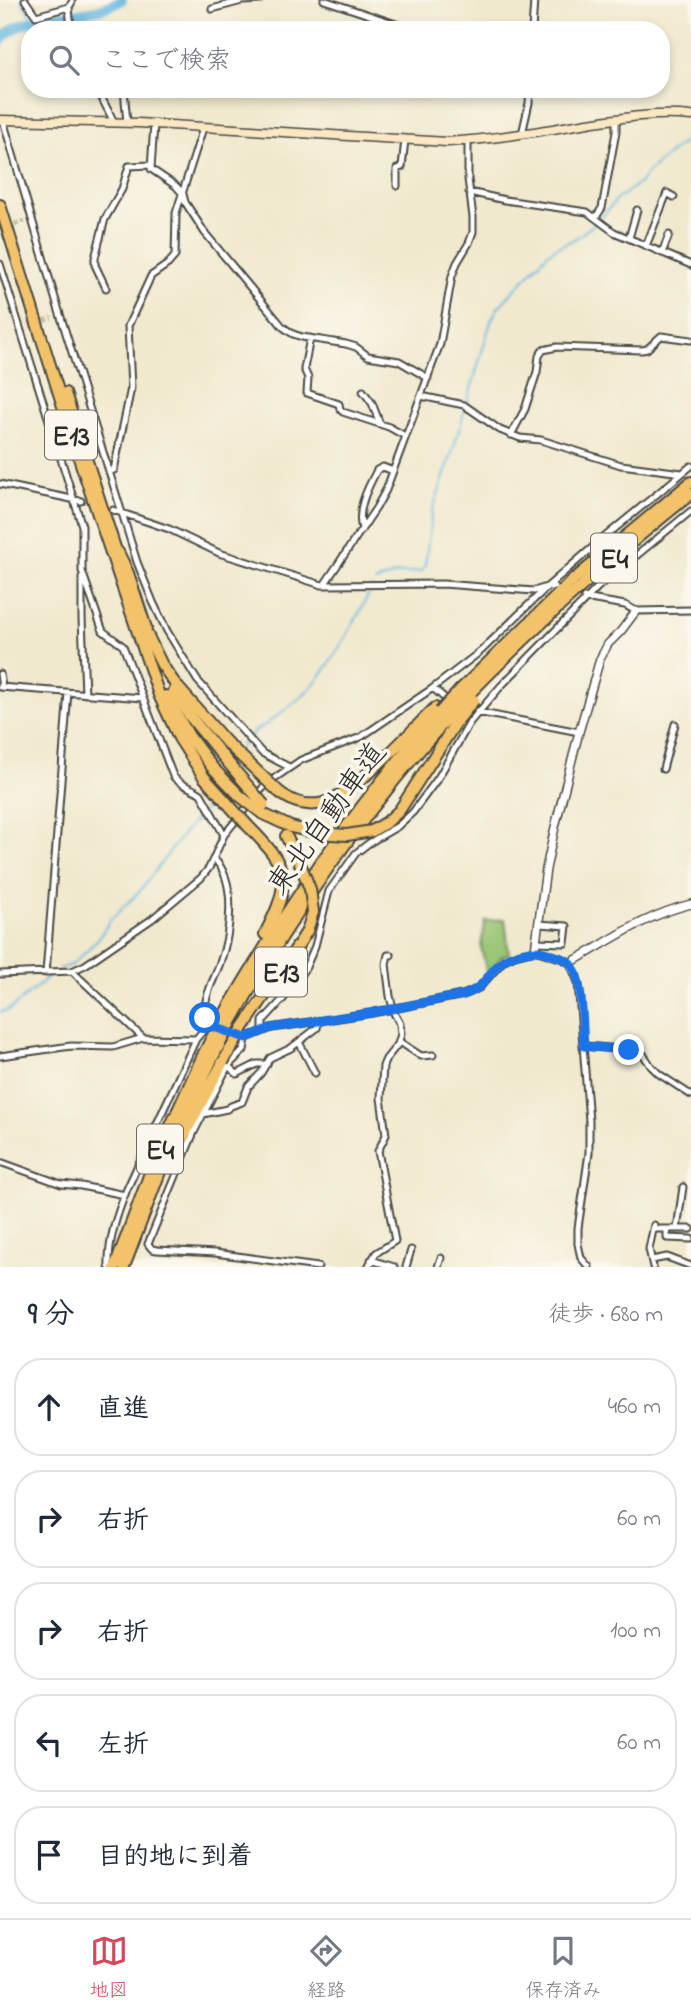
<!DOCTYPE html>
<html lang="ja">
<meta charset="utf-8">
<style>
:root{--surface:#fff;--page:#f6f6f7;--text:#1f2937;--muted:#747a83;--line:#e0e1e3;--accent:#d1495b}
body{margin:0;font-family:"Indie Flower","Klee One",sans-serif;background:var(--page);color:var(--text)}
.stop{position:absolute;width:21px;height:21px;margin:-16px;border:5px solid #1a73e8;border-radius:50%;background:#fff}
.stop.end{background:#1a73e8;border-color:#fff;box-shadow:0 2px 7px #0008}
.list{margin:0;padding:0;list-style:none}
h2{display:flex;justify-content:space-between;align-items:center;height:91px;margin:0;padding:0 28px;font-size:30px}
h2 small{font-size:23px;font-weight:400;color:var(--muted)}
.list li{display:grid;grid-template-columns:46px 1fr auto;gap:21px;align-items:center;box-sizing:border-box;height:98px;margin:0 14px 14px;padding:0 14px;border:2px solid var(--line);border-radius:28px}
.list b{display:block;font-size:26px;white-space:nowrap}
.list em{font-size:23px;font-style:normal;color:var(--muted)}
.icon{flex:none;width:38px;height:38px;fill:none;stroke:currentColor;stroke-width:2;stroke-linecap:round;stroke-linejoin:round}
.map{position:relative;flex:none;width:691px;height:1267px;overflow:hidden}
.search{position:absolute;background:var(--surface);box-shadow:0 4px 10px #0003;left:21px;right:21px;top:21px;height:77px;display:flex;align-items:center;gap:18px;box-sizing:border-box;padding:0 24px;border-radius:28px;color:var(--muted);font-size:26px}
.sheet{height:651px;background:var(--surface)}
nav{display:flex;justify-content:space-around;align-items:center;box-sizing:border-box;height:98px;border-top:2px solid var(--line);background:var(--surface);font-size:19px;color:var(--muted)}
nav a{display:grid;justify-items:center;gap:4px}
nav .on{color:var(--accent)}
.map>svg:first-child{display:block}
.green{fill:#97c473;stroke:#61784f;stroke-width:2}
.lines{fill:none;stroke-linecap:round;stroke-linejoin:round}
.stream{stroke:#64b5df;stroke-width:2}
.river{stroke:#64b5df;stroke-width:10}
.minor-tunnel{stroke:#c9c3ad;stroke-width:5;stroke-dasharray:5 2.5;stroke-linecap:butt}
.minor-casing{stroke:#494843;stroke-width:9}
.tertiary-casing{stroke:#494843;stroke-width:10}
.secondary-casing{stroke:#494843;stroke-width:11}
.motorway-casing{stroke:#494843;stroke-width:14}
.minor{stroke:#fff;stroke-width:5}
.tertiary{stroke:#fff;stroke-width:7}
.secondary{stroke:#fae7c3;stroke-width:8}
.motorway{stroke:#f2c36a;stroke-width:10}
.motorway-bridge-casing{stroke:#494843;stroke-width:14;stroke-linecap:butt}
.motorway-bridge{stroke:#f2c36a;stroke-width:10}
.route{stroke:#1a73e8;stroke-width:9}
.labels{text-anchor:middle;stroke-width:7;stroke-linejoin:round;paint-order:stroke}
.shield{fill:#fbf7ec;stroke:#696865;stroke-width:2}
.shield-label{font-size:28px;font-weight:bold;fill:#2b2b2b}
.street-label{font-size:30px;fill:#2b2b2b;stroke:#fbf7ec}
</style>
<div class="map">
<svg width="691" height="1267" viewBox="0 0 691 1267">
<rect width="100%" height="100%" fill="#fbf7ec"/>
<filter id="ink" filterUnits="userSpaceOnUse"><feTurbulence type="fractalNoise" baseFrequency=".0143" numOctaves="2"/><feDisplacementMap in="SourceGraphic" scale="14" xChannelSelector="R" yChannelSelector="G"/><feConvolveMatrix kernelMatrix="1 2 1 2 8 2 1 2 1" color-interpolation-filters="sRGB"/></filter>
<filter id="wash" filterUnits="userSpaceOnUse"><feTurbulence type="fractalNoise" baseFrequency=".00686" numOctaves="4" result="noise"/><feDisplacementMap in="SourceGraphic" scale="28" xChannelSelector="R" yChannelSelector="G"/><feGaussianBlur stdDeviation="1.57" result="paint"/><feColorMatrix in="noise" values="0 0 0 0 0 0 0 0 0 0 0 0 0 0 0 0 0 1.4 0 .05"/><feComposite in="paint" operator="in"/></filter>
<g filter="url(#wash)">
<rect width="100%" height="100%" fill="#f0e9ce"/>
<path class="green" d="M 505,919 L 509,954 L 501,957 L 487,974 L 481,947 L 485,921 Z"/>
<g class="lines">
<path class="stream" d="M 21,0 L 31,15
M 601,218 L 616,200 L 638,184 L 651,169 L 691,136
M 375,582 L 396,574 L 422,571 L 425,565 L 432,512 L 454,447 L 491,321 L 497,309 L 550,251 L 576,238 L 597,222
M 240,747 L 256,730 L 265,725 C 284,711 304,697 319,678 C 340,650 357,618 372,587
M 59,969 L 73,964 L 98,939 L 111,919 L 140,891 L 183,834 L 207,807
M 0,1012 L 11,1009 L 52,974"/>
<path class="river" d="M 0,42 C 22,8 89,21 122,0"/>
</g>
</g>
<g filter="url(#ink)">
<g class="lines">
<path class="minor-tunnel" d="M 0,229 L 25,221
M 29,325 L 52,318
M 81,501 L 113,510"/>
<defs>
<path id="minor" d="M 25,0 L 36,16 L 69,7
M 324,0 L 396,24 L 405,30
M 212,9 L 242,1 L 260,0
M 71,30 L 69,7 L 72,2
M 532,30 L 534,0
M 97,89 L 114,122
M 124,89 L 127,123
M 519,89 L 529,95
M 3,120 L 55,298 L 122,513 L 137,562 L 153,602 L 167,631 L 197,680 L 262,753 L 289,767
M 154,124 L 151,169 L 176,186 L 183,194 L 185,202 L 205,233 L 283,327 L 293,334 L 302,337 L 346,344 L 356,347 L 368,356 L 399,361 L 428,378
M 522,134 L 529,103 L 530,89
M 397,186 L 397,169 L 402,167 L 405,140
M 469,192 L 505,200 L 587,212 L 614,232 L 691,265
M 596,217 L 602,208 L 616,132 L 616,119
M 629,238 L 637,210
M 646,246 L 667,193 L 674,197
M 662,253 L 669,235
M 0,264 L 82,526 L 82,571 L 101,626 L 103,631 L 123,646 L 173,776 C 180,786 192,787 201,794 L 224,835 L 209,868 L 201,878 L 152,919 L 85,965 L 72,971 L 0,974
M 106,288 L 95,265 L 95,258 L 105,219 L 122,189 L 129,166 L 151,165
M 310,338 L 304,369 L 308,378 L 307,393 L 339,404 L 340,409 L 343,412 L 389,427 L 405,436
M 363,391 L 372,403 L 380,424
M 421,396 L 464,405 L 500,430 L 520,438 L 541,440 L 621,465 L 682,473
M 511,435 L 525,409 L 537,372 L 539,356 L 543,350 L 557,347 L 642,350 L 647,349 L 661,336 L 691,340
M 109,472 L 114,470 L 116,460 L 131,388 L 128,326 L 151,276 L 168,264 L 175,256 L 176,213 L 203,128
M 0,484 L 81,501
M 113,510 L 169,529 L 219,553 L 322,585 L 443,584 L 534,591 L 547,587 L 601,540 L 691,466
M 362,529 C 356,510 368,487 377,470 L 383,467 L 393,471
M 82,578 L 82,618 L 85,694
M 324,585 L 376,508 L 386,490 L 440,344 L 452,276 L 457,263 L 469,243 L 473,232 L 473,217 L 468,179 L 468,140
M 584,598 L 625,605 L 636,611 L 691,610
M 0,674 L 2,687
M 0,687 L 143,698
M 433,688 L 449,702
M 477,712 L 579,732
M 663,769 L 675,724
M 257,794 L 269,782 L 301,760 L 361,737 L 433,688 L 481,651 L 547,587 L 555,587
M 224,835 L 251,802
M 214,859 C 238,881 230,935 220,963 C 213,983 199,1003 208,1025 L 217,1028
M 536,942 L 565,943 L 567,926 L 539,924
M 72,971 L 143,1038 L 196,1039 L 208,1025
M 46,973 L 68,692
M 263,1030 L 263,1021 L 284,998 L 306,967 L 315,946 L 329,891 L 356,853 L 369,843 L 398,826 L 413,812 L 438,778 L 470,722 L 501,686 L 550,636 L 598,587 L 691,511
M 226,1032 L 246,1038 L 271,1028 L 371,1013 L 463,995 L 479,988 L 504,960 L 515,955 L 535,950 L 563,959 L 570,963 L 578,982 L 589,1121 L 589,1153 L 578,1228 L 578,1244 L 581,1258 L 589,1267
M 299,1042 L 315,1073
M 400,1042 L 421,1056 L 433,1055
M 584,1046 L 629,1050 L 643,1054 L 651,1066 L 659,1074 L 691,1095
M 0,1056 L 71,1046 L 113,1047 L 143,1038
M 267,1064 L 257,1064 L 237,1074 L 228,1066 L 226,1070 L 194,1132 L 148,1244 L 152,1249 L 157,1250 L 215,1253 L 318,1267
M 228,1066 L 244,1050 L 246,1038
M 203,1114 L 227,1109 L 231,1106 L 242,1102 L 248,1087 L 261,1073 L 270,1058 L 291,1048 L 317,1028 L 319,1021
M 0,1162 L 61,1184 L 81,1186 L 125,1195
M 653,1229 L 691,1229
M 667,1229 L 667,1238 L 691,1239
M 677,1229 L 683,1187
M 371,1260 L 394,1267
M 652,1260 L 667,1257 L 691,1266
M 109,1267 C 108,1240 117,1214 127,1189 L 196,1039
M 368,1267 L 376,1253 L 395,1241 L 378,1151 L 386,1135 L 381,1098 L 383,1066 L 386,1059 L 398,1044 L 401,1034 L 400,1024 L 394,1013 L 390,996 L 386,964 L 388,955 L 391,955
M 406,1267 L 411,1250
M 438,1267 L 441,1258
M 653,1267 L 649,1249 L 654,1225"/>
<path id="tertiary" d="M 535,950 L 546,869 L 555,827 L 579,732 L 600,659 L 608,644 L 621,631 L 636,611
M 570,963 C 612,940 643,916 691,904"/>
<path id="secondary" d="M 0,120 L 138,123 L 447,142 C 495,139 541,131 588,123 C 622,118 656,112 691,116"/>
<path id="motorway" d="M 0,205 L 81,464 L 159,695 L 179,738 L 204,777
M 65,393 L 118,557
M 118,552 L 128,573 L 146,628
M 141,622 L 162,665 L 176,685 L 226,742
M 460,690 L 572,581 L 691,482
M 174,691 L 189,715 L 220,753
M 468,695 C 538,624 612,556 691,494
M 166,696 L 189,736 L 212,767
M 278,791 C 291,802 306,807 323,803 C 355,794 410,732 435,708
M 263,814 L 291,827 L 316,833
M 248,826 C 290,868 292,881 265,934
M 372,831 L 387,822 L 399,811 L 455,724
M 286,836 L 299,861
M 220,1022 C 284,911 354,807 440,712
M 229,1026 C 291,915 362,813 447,719
M 243,1028 L 299,944 L 307,931 L 313,912
M 176,1151 L 223,1062
M 115,1267 L 153,1165 L 204,1053
M 124,1267 L 161,1169 L 213,1057"/>
</defs>
<use href="#minor" class="minor-casing"/>
<use href="#tertiary" class="tertiary-casing"/>
<use href="#secondary" class="secondary-casing"/>
<use href="#motorway" class="motorway-casing"/>
<use href="#minor" class="minor"/>
<use href="#tertiary" class="tertiary"/>
<use href="#secondary" class="secondary"/>
<use href="#motorway" class="motorway"/>
<defs>
<path id="motorway-bridge" d="M 440,712 L 460,690
M 447,719 L 468,695
M 455,724 L 474,700
M 226,742 L 278,791
M 220,753 L 264,805
M 212,767 L 240,796 L 263,814
M 204,777 L 248,826
M 316,833 L 347,835 L 372,831
M 299,861 L 310,889 L 313,912
M 204,1053 L 220,1022
M 213,1057 L 229,1026
M 223,1062 L 243,1028"/>
</defs>
<use href="#motorway-bridge" class="motorway-bridge-casing"/>
<use href="#motorway-bridge" class="motorway-bridge"/>
</g>
</g>
<g class="lines" filter="url(#ink)">
<path class="route" d="M 205,1018 L 208,1025 L 246,1038 L 271,1028 L 371,1013 L 463,995 C 485,989 487,973 503,961 C 513,953 532,949 544,952 C 552,955 562,957 569,962 C 584,975 582,1026 584,1046 L 629,1050"/>
</g>
<g class="labels">
<g class="shield">
<rect x="45" y="410.5" width="52" height="49" rx="5"/>
<rect x="591" y="533.5" width="46" height="49" rx="5"/>
<rect x="255" y="947.5" width="52" height="49" rx="5"/>
<rect x="137" y="1124.5" width="46" height="49" rx="5"/>
</g>
<g class="shield-label">
<text x="71" y="445">E13</text>
<text x="614" y="568">E4</text>
<text x="281" y="982">E13</text>
<text x="160" y="1159">E4</text>
</g>
<g class="street-label">
<text transform="translate(326 818) rotate(-54)" y="10">東北自動車道</text>
</g>
</g>
</svg>
<div class="stop" style="left:205px;top:1018px"></div>
<div class="stop end" style="left:629px;top:1050px"></div>
<div class="search"><svg class="icon" aria-label="search" viewBox="0 0 24 24"><circle cx="10" cy="10" r="6"/><path d="M15 15l6 6"/></svg>ここで検索</div>
</div>
<section class="sheet">
<h2>9 分<small>徒歩 · 680 m</small></h2>
<ul class="list">
<li><svg class="icon" aria-label="ahead" viewBox="0 0 24 24"><path d="M12 20V5M6 11l6-6 6 6"/></svg><div><b>直進</b></div><em>460 m</em></li>
<li><svg class="icon" aria-label="right" viewBox="0 0 24 24"><path d="M7 20v-9h11M14 6l5 5-5 5"/></svg><div><b>右折</b></div><em>60 m</em></li>
<li><svg class="icon" aria-label="right" viewBox="0 0 24 24"><path d="M7 20v-9h11M14 6l5 5-5 5"/></svg><div><b>右折</b></div><em>100 m</em></li>
<li><svg class="icon" aria-label="left" viewBox="0 0 24 24"><path d="M17 20v-9H6M10 6l-5 5 5 5"/></svg><div><b>左折</b></div><em>60 m</em></li>
<li><svg class="icon" aria-label="arrive" viewBox="0 0 24 24"><path d="M6 21V4h12l-3 4 3 4H6"/></svg><div><b>目的地に到着</b></div></li>
</ul>
</section>
<nav>
<a class="on"><svg class="icon" aria-label="map" viewBox="0 0 24 24"><path d="M3 6l6-2 6 2 6-2v14l-6 2-6-2-6 2zM9 4v14M15 6v14"/></svg>地図</a>
<a><svg class="icon" aria-label="directions" viewBox="0 0 24 24"><path d="M12 3l9 9-9 9-9-9zM9 14v-3h6M13 9l2 2-2 2"/></svg>経路</a>
<a><svg class="icon" aria-label="saved" viewBox="0 0 24 24"><path d="M7 4h10v16l-5-4-5 4z"/></svg>保存済み</a>
</nav>
